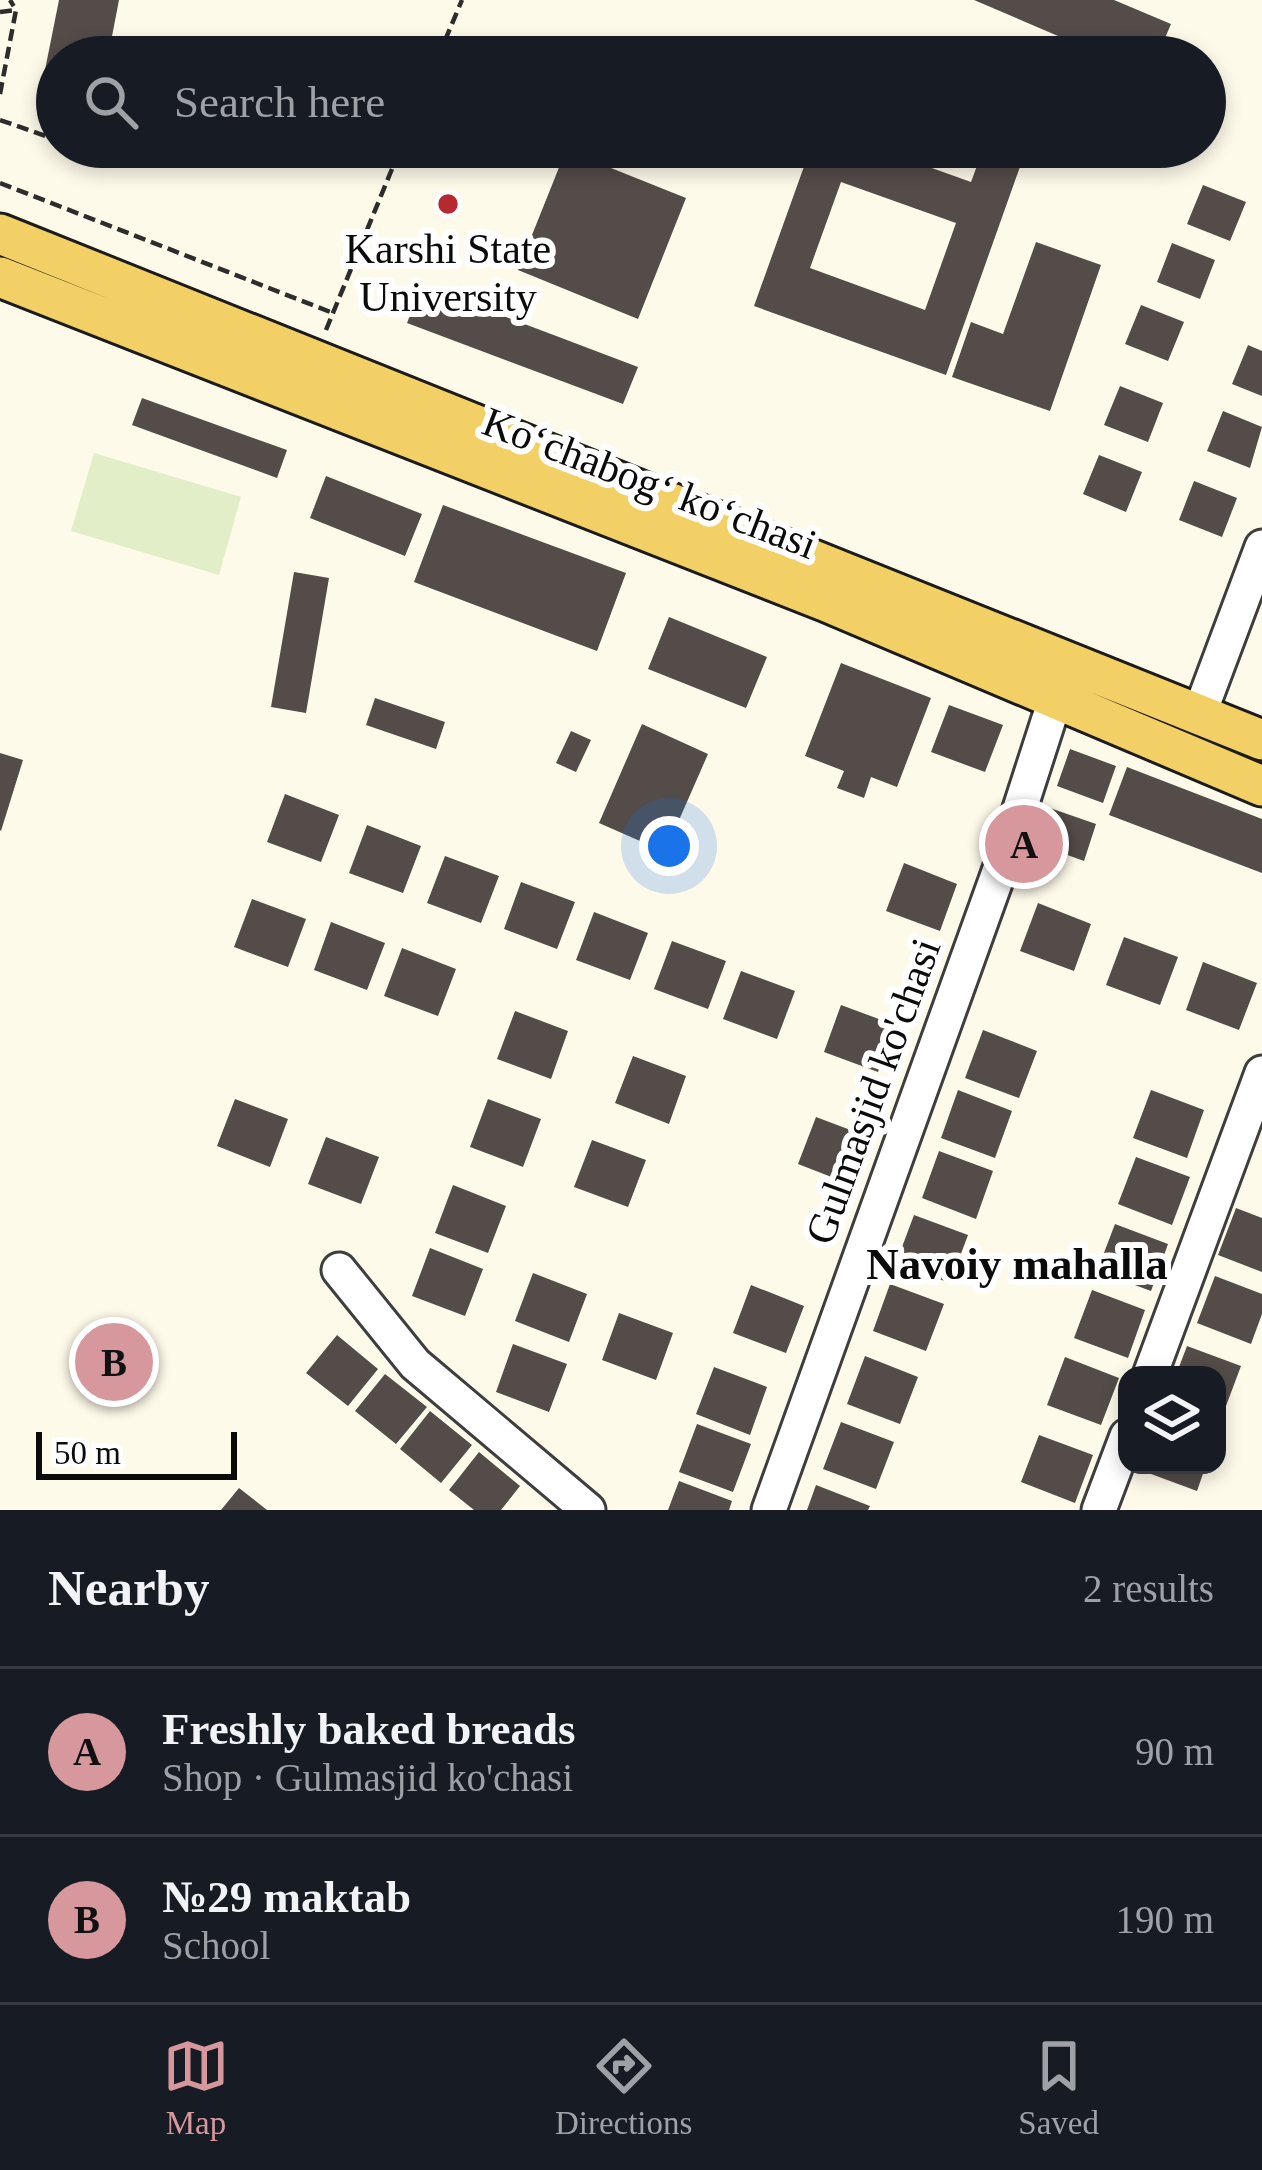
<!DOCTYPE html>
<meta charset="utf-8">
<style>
:root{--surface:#171b24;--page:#242831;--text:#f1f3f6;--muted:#9ea1a6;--line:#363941;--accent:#d6989d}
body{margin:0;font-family:"Times New Roman",serif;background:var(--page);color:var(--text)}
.controls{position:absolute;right:36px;bottom:36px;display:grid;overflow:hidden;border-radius:24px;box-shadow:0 6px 18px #0003}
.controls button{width:108px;height:108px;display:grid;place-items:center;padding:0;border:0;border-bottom:3px solid var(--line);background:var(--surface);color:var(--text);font:60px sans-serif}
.scale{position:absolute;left:36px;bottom:30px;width:201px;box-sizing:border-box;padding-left:12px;border:6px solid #0b0b0b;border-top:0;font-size:33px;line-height:42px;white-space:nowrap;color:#0b0b0b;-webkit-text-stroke:9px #fff;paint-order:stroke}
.you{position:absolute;left:669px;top:846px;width:42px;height:42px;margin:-30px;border:9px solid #fff;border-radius:50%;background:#1a73e8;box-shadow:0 0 0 18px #1a73e833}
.badge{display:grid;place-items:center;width:78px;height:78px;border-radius:50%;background:var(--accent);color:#111;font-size:39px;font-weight:700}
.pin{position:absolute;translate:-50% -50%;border:6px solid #fff;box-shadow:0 3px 12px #0006}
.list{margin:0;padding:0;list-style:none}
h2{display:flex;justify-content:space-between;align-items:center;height:156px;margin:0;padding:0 48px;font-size:51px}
h2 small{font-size:39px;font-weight:400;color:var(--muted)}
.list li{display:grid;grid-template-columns:78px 1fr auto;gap:36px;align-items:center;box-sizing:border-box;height:168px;padding:0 48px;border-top:3px solid var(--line)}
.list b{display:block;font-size:45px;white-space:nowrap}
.list p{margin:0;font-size:39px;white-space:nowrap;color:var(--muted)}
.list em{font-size:39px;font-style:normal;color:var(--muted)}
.icon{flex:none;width:66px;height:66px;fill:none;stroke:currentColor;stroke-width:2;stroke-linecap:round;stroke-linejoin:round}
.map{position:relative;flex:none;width:1262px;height:1510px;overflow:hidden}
.search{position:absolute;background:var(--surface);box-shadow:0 6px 18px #0003;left:36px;right:36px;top:36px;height:132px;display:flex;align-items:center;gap:30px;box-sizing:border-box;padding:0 42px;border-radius:66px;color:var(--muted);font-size:45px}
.sheet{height:492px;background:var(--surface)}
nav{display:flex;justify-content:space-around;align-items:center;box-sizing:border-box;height:168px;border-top:3px solid var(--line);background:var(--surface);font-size:33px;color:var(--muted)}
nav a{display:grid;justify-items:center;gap:6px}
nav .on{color:var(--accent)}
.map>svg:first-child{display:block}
.pitch{fill:#e1eec7}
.building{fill:#534c48;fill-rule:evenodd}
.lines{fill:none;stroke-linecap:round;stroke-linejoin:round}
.minor-casing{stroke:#3e3e3e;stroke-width:39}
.major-casing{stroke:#1c1c1c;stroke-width:45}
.path{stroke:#2d2d2d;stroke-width:4.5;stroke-dasharray:12 6;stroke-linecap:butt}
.minor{stroke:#fff;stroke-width:33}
.major{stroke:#f3d065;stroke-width:39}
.poi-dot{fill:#b52931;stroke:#fff;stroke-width:4.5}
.labels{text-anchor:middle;stroke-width:12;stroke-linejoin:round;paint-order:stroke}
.poi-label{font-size:42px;fill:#0b0b0b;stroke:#fff}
.street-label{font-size:42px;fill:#0b0b0b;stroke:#fff}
.neighbourhood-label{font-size:45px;font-weight:bold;fill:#0b0b0b;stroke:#fff}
</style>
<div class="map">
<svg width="1262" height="1510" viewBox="0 0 1262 1510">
<rect width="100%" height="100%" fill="#fefaea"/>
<path class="pitch" d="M 94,453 L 241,497 L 219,575 L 71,531 Z"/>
<path class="building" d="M 59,0 L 119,0 L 108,57 L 57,57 L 57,93 L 41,90 Z
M 974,0 L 1114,0 L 1171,24 L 1157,57 L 1107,57 Z
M 850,38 L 888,51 L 886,57 L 843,57 Z
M 811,147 L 873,147 L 971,182 L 984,147 L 1027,147 L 946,375 L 754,306 ZM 841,182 L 956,223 L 925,310 L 810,268 Z
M 566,150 L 686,198 L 638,319 L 518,270 Z
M 1203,185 L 1246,202 L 1230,241 L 1187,224 Z
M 1036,242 L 1101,265 L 1050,411 L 952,377 L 971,322 L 1003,334 Z
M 1172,243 L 1215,260 L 1200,299 L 1157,282 Z
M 422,285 L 638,367 L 623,404 L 407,323 Z
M 1141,305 L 1184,322 L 1168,361 L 1125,344 Z
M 1248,345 L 1262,351 L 1262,396 L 1232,384 Z
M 1120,386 L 1163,403 L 1148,442 L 1104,425 Z
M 142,398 L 287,450 L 277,478 L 132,425 Z
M 1223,411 L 1262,427 L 1250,468 L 1207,451 Z
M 1099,455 L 1142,472 L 1126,512 L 1083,494 Z
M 326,476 L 422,514 L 405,556 L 310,518 Z
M 1194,481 L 1237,498 L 1222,537 L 1179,520 Z
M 443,505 L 626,573 L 597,651 L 414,582 Z
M 294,572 L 329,578 L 306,713 L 271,707 Z
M 669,617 L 767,657 L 746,708 L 648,669 Z
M 841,663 L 931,698 L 897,787 L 871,777 L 864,798 L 837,788 L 844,771 L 805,756 Z
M 375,698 L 445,722 L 436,749 L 366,725 Z
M 949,705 L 1003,725 L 985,772 L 931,752 Z
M 642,724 L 708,754 L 665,852 L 599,823 Z
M 571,731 L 591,740 L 576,772 L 556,763 Z
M 1070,749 L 1116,766 L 1103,803 L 1057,786 Z
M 0,753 L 23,760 L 1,831 L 0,830 Z
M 1127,767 L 1262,819 L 1262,873 L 1109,815 Z
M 285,794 L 339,815 L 321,862 L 267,842 Z
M 1050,808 L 1096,824 L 1084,861 L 1037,844 Z
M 367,825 L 421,846 L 403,893 L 349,873 Z
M 445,856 L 499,876 L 481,923 L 427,903 Z
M 904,863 L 957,884 L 940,931 L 886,911 Z
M 521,882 L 575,902 L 557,949 L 504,929 Z
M 252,899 L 306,919 L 288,967 L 234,947 Z
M 1038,903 L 1091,924 L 1074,971 L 1020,951 Z
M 594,912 L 648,933 L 630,980 L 576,960 Z
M 331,922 L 385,943 L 367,990 L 314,970 Z
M 1124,937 L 1178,957 L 1160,1005 L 1106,985 Z
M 672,941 L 726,961 L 708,1009 L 654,989 Z
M 402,948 L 456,969 L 438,1016 L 384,996 Z
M 1203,962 L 1257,983 L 1239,1030 L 1186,1010 Z
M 741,971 L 795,991 L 777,1039 L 723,1019 Z
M 841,1005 L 895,1025 L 878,1072 L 824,1052 Z
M 515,1011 L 568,1031 L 551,1079 L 497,1059 Z
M 983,1030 L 1037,1051 L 1019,1098 L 965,1078 Z
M 633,1056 L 686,1076 L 669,1124 L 615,1103 Z
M 958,1090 L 1012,1111 L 995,1158 L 941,1138 Z
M 1151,1090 L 1204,1110 L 1187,1158 L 1133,1138 Z
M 235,1099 L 288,1119 L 270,1167 L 217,1146 Z
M 488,1099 L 541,1119 L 523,1167 L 470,1147 Z
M 816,1117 L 869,1137 L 852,1185 L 798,1164 Z
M 326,1137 L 379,1157 L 361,1204 L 308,1184 Z
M 592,1140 L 646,1160 L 628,1207 L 574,1187 Z
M 939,1151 L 993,1171 L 976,1219 L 922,1198 Z
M 1136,1157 L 1190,1177 L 1172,1225 L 1118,1204 Z
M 453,1185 L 506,1206 L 488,1253 L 435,1233 Z
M 1236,1208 L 1262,1218 L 1262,1272 L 1218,1255 Z
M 914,1215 L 968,1235 L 950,1283 L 896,1263 Z
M 1115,1224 L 1168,1244 L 1151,1291 L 1097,1271 Z
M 430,1248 L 483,1269 L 465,1316 L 412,1296 Z
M 533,1273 L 587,1294 L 569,1342 L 515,1321 Z
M 1215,1276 L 1262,1294 L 1262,1314 L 1251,1344 L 1197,1323 Z
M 890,1284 L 944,1304 L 926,1351 L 873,1331 Z
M 751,1285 L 804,1306 L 786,1353 L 733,1333 Z
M 1092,1290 L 1145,1310 L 1128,1358 L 1074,1338 Z
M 619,1313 L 673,1333 L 656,1380 L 602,1360 Z
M 337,1335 L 378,1369 L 348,1406 L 306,1373 Z
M 513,1344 L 567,1364 L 549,1412 L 496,1392 Z
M 1187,1346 L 1241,1366 L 1223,1414 L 1217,1412 L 1217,1375 L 1176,1375 Z
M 865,1356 L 918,1377 L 900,1424 L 847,1404 Z
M 1065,1357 L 1119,1378 L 1101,1425 L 1047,1405 Z
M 714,1367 L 767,1387 L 750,1435 L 696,1414 Z
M 385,1374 L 427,1407 L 396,1444 L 355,1411 Z
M 430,1411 L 472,1445 L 441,1483 L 400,1449 Z
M 841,1422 L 894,1442 L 876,1489 L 823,1469 Z
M 697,1424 L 751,1444 L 733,1492 L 679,1472 Z
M 1039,1435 L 1093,1455 L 1075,1503 L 1021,1482 Z
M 479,1452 L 520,1486 L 501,1510 L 474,1510 L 449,1490 Z
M 1145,1465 L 1206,1465 L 1197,1491 L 1143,1471 Z
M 679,1481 L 732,1501 L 729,1510 L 668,1510 Z
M 816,1485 L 870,1506 L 868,1510 L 807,1510 Z
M 239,1488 L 267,1510 L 221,1510 Z"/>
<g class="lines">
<defs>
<path id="minor" d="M 1199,715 L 1262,547
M 339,1270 L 415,1364 L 588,1510
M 1150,1375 L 1262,1073
M 769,1510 L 1005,855 L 1055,700
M 1099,1510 L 1127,1436"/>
<path id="major" d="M 0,234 L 1262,740
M 0,277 L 825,601 L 1262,786"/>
</defs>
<use href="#minor" class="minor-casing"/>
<use href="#major" class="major-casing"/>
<path class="path" d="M 0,12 L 16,10
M 438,57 L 462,0
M 0,94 L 16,10 L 10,0
M 0,120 L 57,140
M 77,147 L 122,163
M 0,183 L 333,313
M 326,330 L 401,147"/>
<use href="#minor" class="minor"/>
<use href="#major" class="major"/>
</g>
<circle class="poi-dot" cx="448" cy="204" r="12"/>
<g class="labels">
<g class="poi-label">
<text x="448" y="263">Karshi State<tspan x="448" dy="48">University</tspan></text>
</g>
<g class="street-label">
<text transform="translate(650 482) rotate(21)" y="15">Ko‘chabog‘ ko‘chasi</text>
<text transform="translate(872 1091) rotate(-70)" y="15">Gulmasjid ko'chasi</text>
</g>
<g class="neighbourhood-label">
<text x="1017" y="1279">Navoiy mahalla</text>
</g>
</g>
</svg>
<div class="controls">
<button><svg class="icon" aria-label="layers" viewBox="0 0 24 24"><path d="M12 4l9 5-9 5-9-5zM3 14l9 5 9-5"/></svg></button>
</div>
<div class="scale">50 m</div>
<div class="you"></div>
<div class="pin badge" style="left:1024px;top:844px">A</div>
<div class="pin badge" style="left:114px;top:1362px">B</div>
<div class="search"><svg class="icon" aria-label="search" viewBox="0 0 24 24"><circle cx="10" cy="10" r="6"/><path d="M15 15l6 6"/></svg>Search here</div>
</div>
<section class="sheet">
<h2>Nearby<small>2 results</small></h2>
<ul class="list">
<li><span class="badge">A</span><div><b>Freshly baked breads</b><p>Shop · Gulmasjid ko'chasi</p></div><em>90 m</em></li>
<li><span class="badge">B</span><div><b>№29 maktab</b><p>School</p></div><em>190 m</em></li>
</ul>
</section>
<nav>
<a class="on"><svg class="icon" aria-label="map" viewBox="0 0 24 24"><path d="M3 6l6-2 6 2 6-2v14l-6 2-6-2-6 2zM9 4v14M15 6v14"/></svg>Map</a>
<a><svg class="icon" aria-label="directions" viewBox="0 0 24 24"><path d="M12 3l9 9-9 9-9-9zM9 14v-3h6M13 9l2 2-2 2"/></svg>Directions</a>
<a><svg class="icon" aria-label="saved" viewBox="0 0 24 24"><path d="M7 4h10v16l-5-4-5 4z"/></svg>Saved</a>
</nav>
